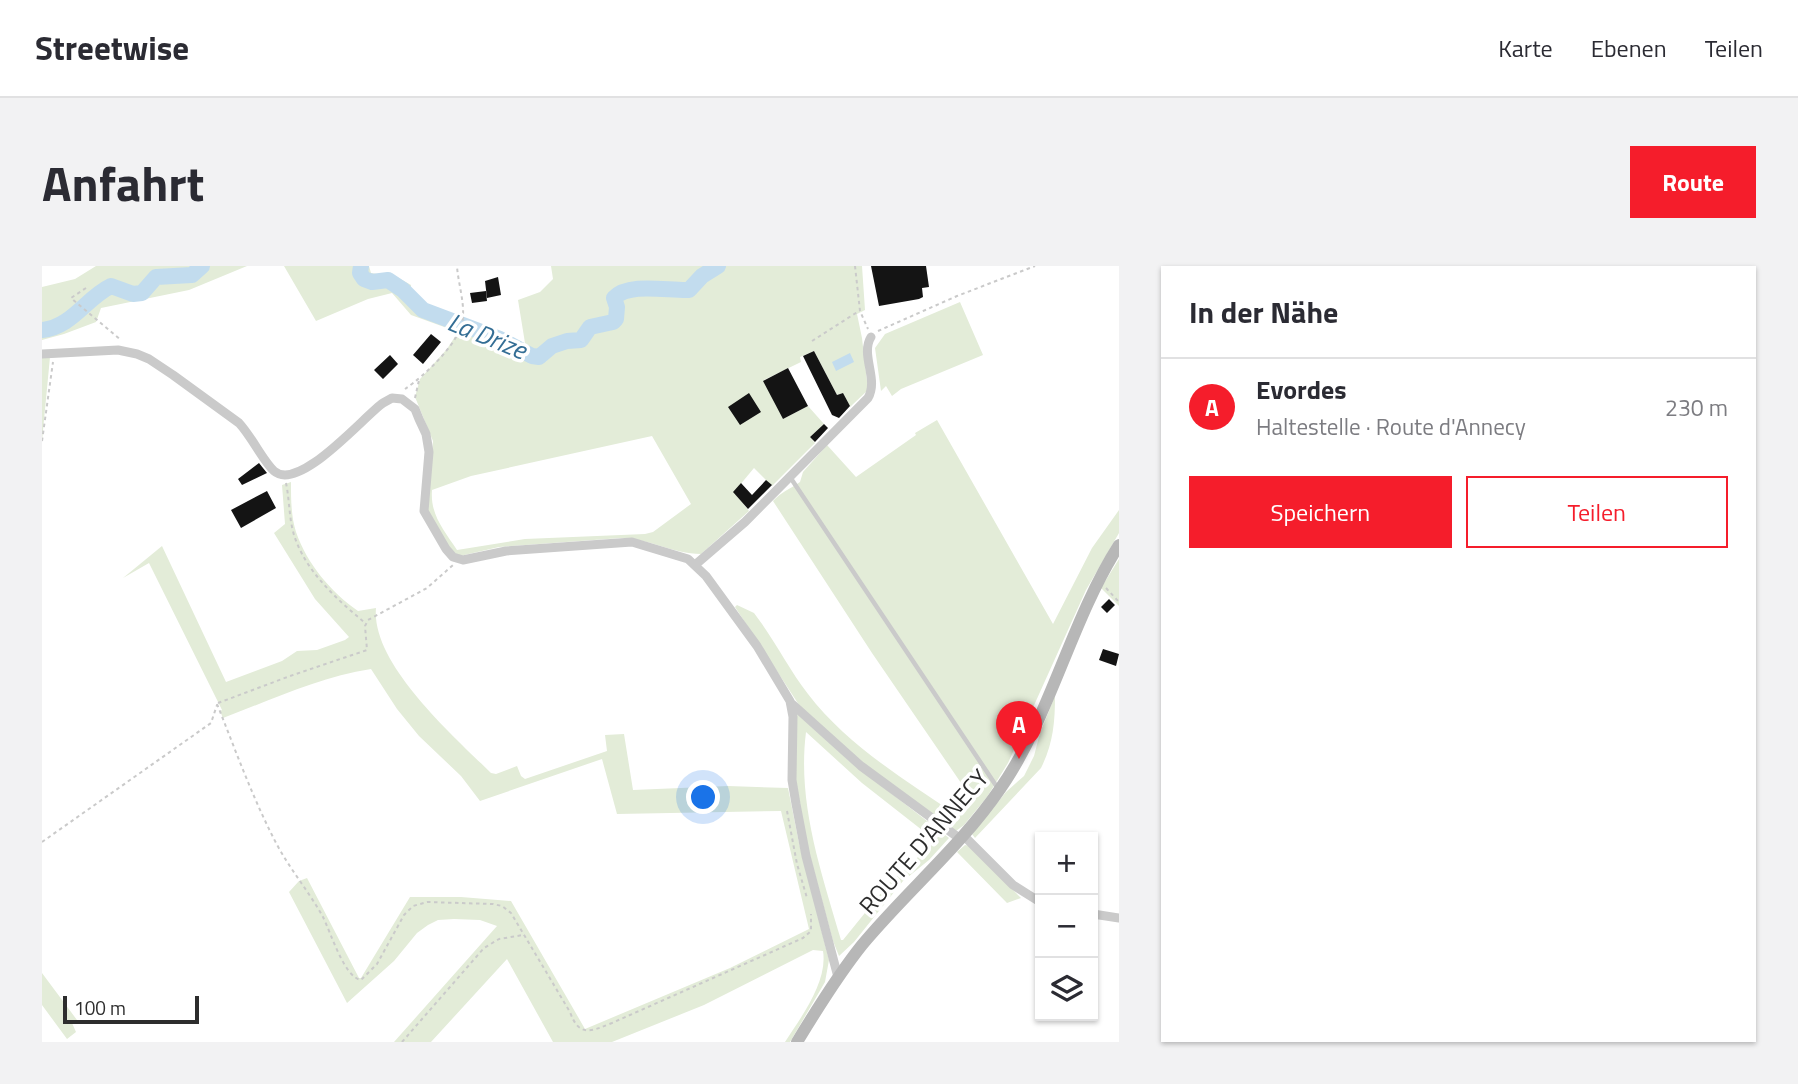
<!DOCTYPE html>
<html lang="de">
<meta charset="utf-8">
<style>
:root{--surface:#fff;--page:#f2f2f3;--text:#2b2b33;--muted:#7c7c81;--line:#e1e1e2;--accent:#f51d2b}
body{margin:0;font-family:"Titillium Web",sans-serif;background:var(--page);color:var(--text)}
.controls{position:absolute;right:21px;bottom:21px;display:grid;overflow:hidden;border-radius:0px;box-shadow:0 2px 5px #0004}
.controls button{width:63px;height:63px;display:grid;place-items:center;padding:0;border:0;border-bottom:2px solid var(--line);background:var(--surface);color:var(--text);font:35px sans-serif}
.scale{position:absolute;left:21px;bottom:18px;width:136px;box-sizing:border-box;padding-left:7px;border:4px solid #2d2d2d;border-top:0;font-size:19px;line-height:24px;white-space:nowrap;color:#2d2d2d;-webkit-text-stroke:5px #fff;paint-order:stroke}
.you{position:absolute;left:662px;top:532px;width:24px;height:24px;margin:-18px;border:5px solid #fff;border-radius:50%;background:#1a73e8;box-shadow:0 0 0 10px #1a73e833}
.badge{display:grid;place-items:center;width:46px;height:46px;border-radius:50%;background:var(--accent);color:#fff;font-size:23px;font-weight:700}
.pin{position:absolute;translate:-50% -58px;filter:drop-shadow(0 2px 4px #0008)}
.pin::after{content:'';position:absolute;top:37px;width:24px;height:21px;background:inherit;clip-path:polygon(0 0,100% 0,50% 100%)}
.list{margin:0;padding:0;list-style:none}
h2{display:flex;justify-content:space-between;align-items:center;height:91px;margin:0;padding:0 28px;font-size:30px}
h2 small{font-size:23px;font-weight:400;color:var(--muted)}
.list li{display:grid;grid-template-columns:46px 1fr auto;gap:21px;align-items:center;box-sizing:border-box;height:98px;padding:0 28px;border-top:2px solid var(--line)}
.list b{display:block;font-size:26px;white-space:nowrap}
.list p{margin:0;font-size:23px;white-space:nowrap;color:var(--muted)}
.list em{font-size:23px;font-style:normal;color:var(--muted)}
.actions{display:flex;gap:14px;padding:21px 28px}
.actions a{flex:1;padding:16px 0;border:2px solid var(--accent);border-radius:0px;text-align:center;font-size:24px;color:var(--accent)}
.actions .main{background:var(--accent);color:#fff}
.icon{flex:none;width:38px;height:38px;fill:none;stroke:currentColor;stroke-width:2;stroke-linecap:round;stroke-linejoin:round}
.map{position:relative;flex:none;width:1077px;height:776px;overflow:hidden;border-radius:0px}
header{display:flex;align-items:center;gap:42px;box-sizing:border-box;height:98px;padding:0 35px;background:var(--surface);border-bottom:2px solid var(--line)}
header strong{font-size:33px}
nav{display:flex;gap:38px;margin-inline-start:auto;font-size:24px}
.intro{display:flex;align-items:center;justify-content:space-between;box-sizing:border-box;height:168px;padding:0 42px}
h1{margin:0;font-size:49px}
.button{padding:18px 32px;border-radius:0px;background:var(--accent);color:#fff;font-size:24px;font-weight:700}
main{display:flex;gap:42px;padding:0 42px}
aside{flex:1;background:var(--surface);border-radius:0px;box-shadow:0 2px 5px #0004}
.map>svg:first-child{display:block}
.green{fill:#e3ecd8;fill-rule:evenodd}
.water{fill:#c2dcee}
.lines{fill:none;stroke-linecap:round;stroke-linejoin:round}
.river{stroke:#c2dcee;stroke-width:16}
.building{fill:#141414}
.path{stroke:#cacaca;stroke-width:2;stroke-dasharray:3.5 3.5;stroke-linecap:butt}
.lane{stroke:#cacaca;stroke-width:4.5}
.street{stroke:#cacaca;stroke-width:9}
.secondary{stroke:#b7b7b7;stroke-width:12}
.labels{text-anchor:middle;stroke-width:7;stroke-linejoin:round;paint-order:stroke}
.street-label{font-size:24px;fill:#2d2d2d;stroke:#fff}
.water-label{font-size:26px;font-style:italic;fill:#346e95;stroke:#fff}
</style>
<header>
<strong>Streetwise</strong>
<nav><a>Karte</a><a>Ebenen</a><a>Teilen</a></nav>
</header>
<div class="intro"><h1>Anfahrt</h1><a class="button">Route</a></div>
<main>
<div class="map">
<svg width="1077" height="776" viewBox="0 0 1077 776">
<rect width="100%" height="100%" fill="#fff"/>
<path class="green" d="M 54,0 L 205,0 L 147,24 L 59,42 L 54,56 L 22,68 L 0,74 L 0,21 L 33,13 Z
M 242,0 L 327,0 L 329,7 L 355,11 L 369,19 L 369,24 L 378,37 L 387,44 L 483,77 L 476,34 L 498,26 L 511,13 L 509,0 L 820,0 L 823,44 L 815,48 L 820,72 L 826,124 L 808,141 L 801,127 L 795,129 L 772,85 L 758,91 L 759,96 L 722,114 L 741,153 L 766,140 L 782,158 L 768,171 L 773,177 L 730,220 L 712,202 L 692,226 L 707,245 L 659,288 C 631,288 606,272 579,272 L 457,281 L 418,290 L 408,285 L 385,245 L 391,175 L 373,131 L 378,113 L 405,83 L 416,66 L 369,49 L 350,27 L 326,33 L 274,55 ZM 610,170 L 649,238 L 611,266 L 603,268 L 483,273 L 415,284 C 402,264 388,249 390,224 L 429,210 Z
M 918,36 L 941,89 L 859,123 L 850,130 L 844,120 L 839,125 L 833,82 L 843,68 Z
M 8,91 L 0,175 L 0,92 Z
M 895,154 L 1011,358 L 1050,282 L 1077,244 L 1077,267 L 1044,324 L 966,497 L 945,531 L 922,559 L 914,565 L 833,509 L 761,445 L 693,341 L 695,339 L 712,347 C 732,373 746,402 766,428 C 805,479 863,514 916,550 L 930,533 L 830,387 L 731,235 C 739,226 748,223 758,216 L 761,206 L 785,179 L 814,211 L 874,169 L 873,167 Z
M 249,216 C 249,233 249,250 254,266 C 265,298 289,326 316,345 L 334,342 C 329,398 412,470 449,507 L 454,508 L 475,500 L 479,510 L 483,513 L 565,485 L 563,469 L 582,468 L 591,524 L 686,520 L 746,522 L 757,577 L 787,694 L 783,716 L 748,776 L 743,776 C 759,751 786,716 781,685 L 771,684 L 662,739 L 570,776 L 511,776 L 465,693 L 389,776 L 352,776 L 455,660 L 438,654 L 412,653 L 396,654 L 386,659 L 375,667 L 352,695 L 305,737 L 247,626 L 257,615 L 265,612 L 317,712 L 319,712 L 368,631 L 419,631 L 469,635 L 543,763 L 688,702 L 767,663 L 739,545 L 575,548 L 560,493 L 438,535 L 419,510 L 377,470 L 355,443 L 329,403 C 277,411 229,434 181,452 L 178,445 L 180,444 L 107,297 L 81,312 L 120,280 L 184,416 L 240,395 L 255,385 L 275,384 L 303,374 L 307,371 L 273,333 L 232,267 L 243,258 L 240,219 Z
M 1077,293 L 1077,340 L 1059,322 Z
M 1013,430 C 1013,457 1011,478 999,502 L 933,572 L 930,568 L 964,526 L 982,510 L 992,490 L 998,467 Z
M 754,445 L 806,494 L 907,572 L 887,594 L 861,615 L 812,676 L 797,690 L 791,675 L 761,564 L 753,509 ZM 764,466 L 820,517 L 894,575 L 848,616 L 801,674 L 799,674 C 779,605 755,537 764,466 Z
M 923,579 L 928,580 L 979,632 L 965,637 L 915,586 Z
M 0,707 L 35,754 L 30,757 L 34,766 L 25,773 L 0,739 Z"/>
<path class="water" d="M 808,87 L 812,96 L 794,105 L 790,96 Z"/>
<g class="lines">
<path class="river" d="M 319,0 L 318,7 L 322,13 L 330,16 L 346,14 L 361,24 L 381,44 L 458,73 L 490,90 L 497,91 L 510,80 L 525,75 L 539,74 L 548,61 L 571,56 L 574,53 L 575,41 L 572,32 C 587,16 626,25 647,24 L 660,10 L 676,0
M 0,64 C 30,61 44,32 69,20 L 91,28 L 100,27 L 114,11 L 150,9 L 160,0"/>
</g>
<path class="building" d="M 829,0 L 884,0 L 887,21 L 880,22 L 881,31 L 877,33 L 837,40 Z
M 456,11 L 459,29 L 445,32 L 443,15 Z
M 444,25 L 445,35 L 430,37 L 428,27 Z
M 389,68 L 399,76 L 381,98 L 371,89 Z
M 772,85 L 795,129 L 801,127 L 808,140 L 797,152 L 790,149 L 761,90 Z
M 348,89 L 356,98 L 341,113 L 332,104 Z
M 746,102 L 766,140 L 741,153 L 721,115 Z
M 707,127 L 719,146 L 698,159 L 686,141 Z
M 782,158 L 786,162 L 773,176 L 768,171 Z
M 217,197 L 225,207 L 200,219 L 196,213 Z
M 724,214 L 730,219 L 706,243 L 691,226 L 699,217 L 710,229 Z
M 225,225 L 234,242 L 199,262 L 189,244 Z
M 1067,333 L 1073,339 L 1065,347 L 1059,341 Z
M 1061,383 L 1077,388 L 1074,400 L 1057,394 Z"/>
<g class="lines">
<path class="path" d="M 813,0 L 818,45 L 826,63
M 44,22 L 29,32 L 79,74
M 836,65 L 915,30 L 993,0
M 770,75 L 817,45
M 363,123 C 382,110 421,75 421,50 C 422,34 416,16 415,0
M 373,132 L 377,114
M 0,175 L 11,96
M 244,217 C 247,231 247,246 250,261 C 258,300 293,332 322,356
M 1064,322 L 1077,336
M 176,437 L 248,410 L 325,384 L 323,360 L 326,354 L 385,322 L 411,299
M 175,438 C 193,483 210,530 232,573 C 246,601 266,624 281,651 C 289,667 302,711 319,714 L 335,698 L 362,649 L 371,640 L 385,636 L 451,638 L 460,640 L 469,647 L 528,746 C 537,772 550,765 570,757 L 761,672 L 769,665 L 769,648
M 745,545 L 755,598 L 765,632
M 0,576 L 169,457 L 175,439
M 360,776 L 442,682 L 457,673 L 481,669"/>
<path class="lane" d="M 748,211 L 955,521"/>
<path class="street" d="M 0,88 L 76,84 L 95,88 L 107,93 L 131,109 L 197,157 C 210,171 221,195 232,205 C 257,227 322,150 341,137 L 350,132 L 360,133 L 373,143 L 377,153 L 384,168 L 387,186 L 382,245 L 404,283 L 411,291 L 421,294 L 464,285 L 590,276 L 646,293 L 664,310 L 715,380 L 748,435 L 751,451 L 750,514 L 754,538 L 764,590 L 796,711
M 653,299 L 703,256 L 826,132 C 837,113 818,89 829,71
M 749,437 L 819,500 L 917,572
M 921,569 L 971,619 L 998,636
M 1051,648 L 1077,652"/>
<path class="secondary" d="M 755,776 C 775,743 796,709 820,679 C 864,626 919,580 958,523 C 1009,450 1028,356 1077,279"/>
</g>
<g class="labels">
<g class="street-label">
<text transform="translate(882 576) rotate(-49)" y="8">ROUTE D'ANNECY</text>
</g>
<g class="water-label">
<text transform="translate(445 70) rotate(22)" y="9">La Drize</text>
</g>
</g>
</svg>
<div class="controls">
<button>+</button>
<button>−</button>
<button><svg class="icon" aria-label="layers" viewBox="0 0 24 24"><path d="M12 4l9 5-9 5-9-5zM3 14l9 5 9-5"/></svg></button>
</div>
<div class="scale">100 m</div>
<div class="you"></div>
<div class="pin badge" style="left:977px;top:493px">A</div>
</div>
<aside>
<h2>In der Nähe<small></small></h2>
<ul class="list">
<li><span class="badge">A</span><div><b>Evordes</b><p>Haltestelle · Route d'Annecy</p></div><em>230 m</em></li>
</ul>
<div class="actions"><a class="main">Speichern</a><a>Teilen</a></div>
</aside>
</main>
